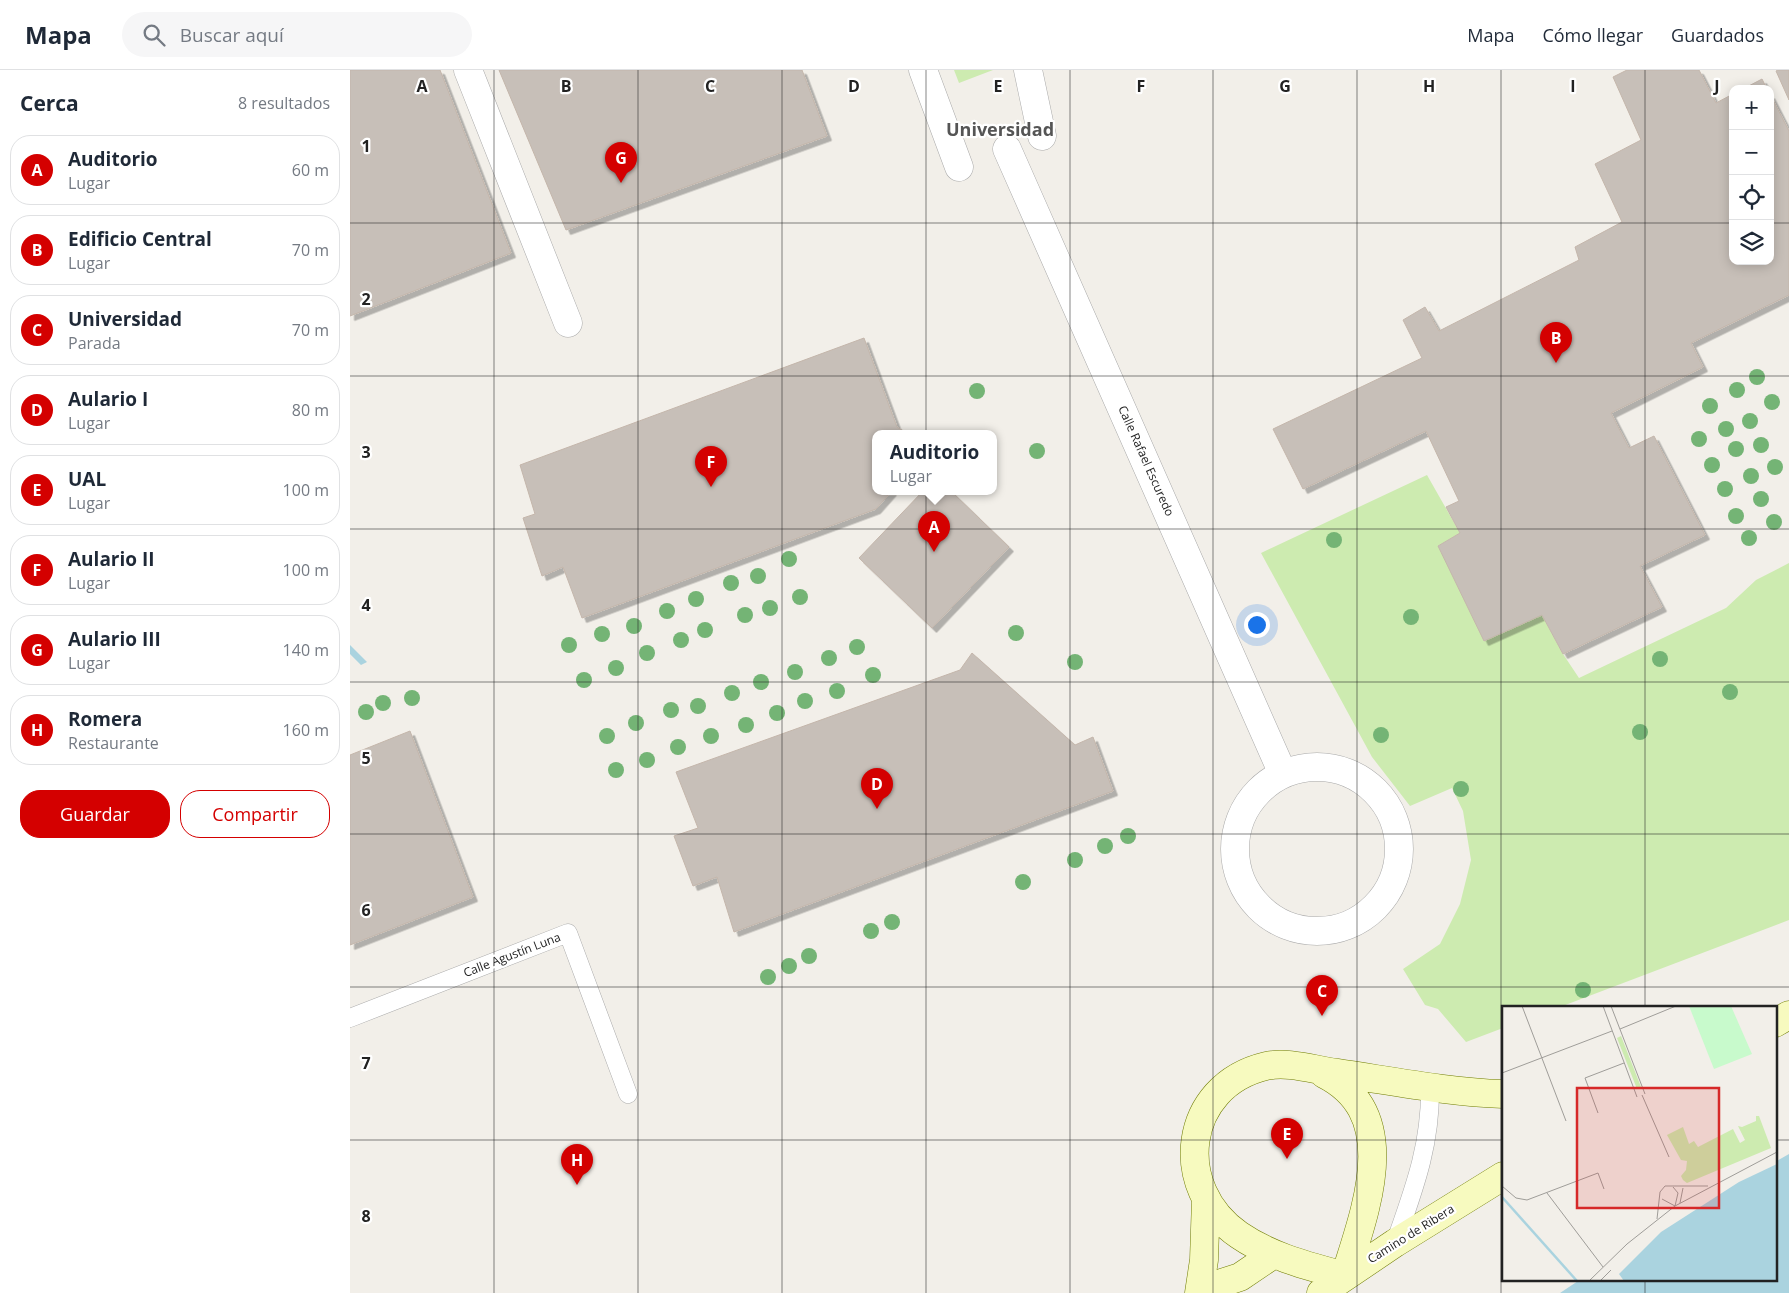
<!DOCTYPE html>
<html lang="es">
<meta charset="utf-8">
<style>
:root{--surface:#fff;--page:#f6f6f7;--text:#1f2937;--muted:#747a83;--line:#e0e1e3;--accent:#d40000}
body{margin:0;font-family:"Open Sans",sans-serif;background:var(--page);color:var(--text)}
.controls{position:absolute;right:15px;top:15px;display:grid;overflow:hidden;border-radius:10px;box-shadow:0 2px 12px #0003}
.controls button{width:45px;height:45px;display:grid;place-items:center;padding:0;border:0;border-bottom:1px solid var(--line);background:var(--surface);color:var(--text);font:25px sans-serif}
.you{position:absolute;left:906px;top:554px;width:18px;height:18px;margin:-12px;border:4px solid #fff;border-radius:50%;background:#1a73e8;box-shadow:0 0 0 8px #1a73e833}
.badge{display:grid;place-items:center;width:32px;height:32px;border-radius:50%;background:var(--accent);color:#fff;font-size:16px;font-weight:700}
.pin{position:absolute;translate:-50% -41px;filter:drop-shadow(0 1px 2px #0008)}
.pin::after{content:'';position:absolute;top:26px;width:18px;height:15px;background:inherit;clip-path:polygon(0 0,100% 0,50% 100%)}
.popup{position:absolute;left:522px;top:360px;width:125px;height:65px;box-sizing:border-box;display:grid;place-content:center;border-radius:10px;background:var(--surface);filter:drop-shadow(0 1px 4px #0005);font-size:16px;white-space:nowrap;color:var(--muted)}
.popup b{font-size:19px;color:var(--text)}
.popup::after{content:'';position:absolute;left:50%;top:100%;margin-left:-10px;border:10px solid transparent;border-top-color:var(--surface)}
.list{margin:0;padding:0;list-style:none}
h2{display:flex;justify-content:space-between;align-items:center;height:65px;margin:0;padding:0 20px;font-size:21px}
h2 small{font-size:16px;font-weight:400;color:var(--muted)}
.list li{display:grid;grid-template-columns:32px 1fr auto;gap:15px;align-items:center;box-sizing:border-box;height:70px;margin:0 10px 10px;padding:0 10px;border:1px solid var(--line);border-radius:20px}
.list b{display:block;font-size:19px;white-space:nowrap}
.list p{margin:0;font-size:16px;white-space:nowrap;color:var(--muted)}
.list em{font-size:16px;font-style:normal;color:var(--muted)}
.actions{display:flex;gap:10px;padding:15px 20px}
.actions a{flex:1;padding:11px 0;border:1px solid var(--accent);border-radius:20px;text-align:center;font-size:18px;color:var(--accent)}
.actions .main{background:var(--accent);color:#fff}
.icon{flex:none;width:28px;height:28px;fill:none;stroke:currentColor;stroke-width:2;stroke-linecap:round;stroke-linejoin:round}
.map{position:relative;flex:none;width:1439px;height:1223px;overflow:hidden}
header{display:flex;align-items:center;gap:30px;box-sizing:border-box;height:70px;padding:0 25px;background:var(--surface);border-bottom:1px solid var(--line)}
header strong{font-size:24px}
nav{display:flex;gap:28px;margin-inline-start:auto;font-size:18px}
.search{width:350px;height:45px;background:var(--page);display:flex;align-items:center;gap:12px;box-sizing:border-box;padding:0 18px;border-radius:28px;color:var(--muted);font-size:19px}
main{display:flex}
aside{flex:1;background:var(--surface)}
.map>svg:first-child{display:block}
.grass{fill:#cdebb0}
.water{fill:#aad3df}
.building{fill:#c7bfb8;stroke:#c4b6ab;filter:url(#shadow)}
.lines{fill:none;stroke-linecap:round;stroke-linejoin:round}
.lane-casing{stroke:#a9a9a9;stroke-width:19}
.street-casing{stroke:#a9a9a9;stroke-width:29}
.secondary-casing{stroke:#707d05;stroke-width:29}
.lane{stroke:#fff;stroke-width:18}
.street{stroke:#fff;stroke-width:28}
.secondary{stroke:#f7fabf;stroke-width:28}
.tree{fill:#74b475}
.grid{fill:none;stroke:#222;stroke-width:1;stroke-opacity:0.55}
.labels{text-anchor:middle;stroke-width:4.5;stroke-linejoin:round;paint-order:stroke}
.street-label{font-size:12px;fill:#222;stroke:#fff}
.district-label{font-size:18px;font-weight:bold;fill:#555;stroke:#fff}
.inset-river{fill:none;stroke:#aad3df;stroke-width:2.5}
.inset-road{fill:none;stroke:#9f9d99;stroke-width:1}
.view{fill:#d62828;fill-opacity:0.15;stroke:#d62828;stroke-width:2.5}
.inset-edge{fill:none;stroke:#222;stroke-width:2.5}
.grid-label{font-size:16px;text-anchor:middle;font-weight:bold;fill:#222;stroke:#fff;stroke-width:4.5;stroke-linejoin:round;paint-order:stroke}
</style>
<header>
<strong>Mapa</strong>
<div class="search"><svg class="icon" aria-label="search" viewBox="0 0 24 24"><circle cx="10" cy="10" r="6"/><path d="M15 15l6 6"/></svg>Buscar aquí</div>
<nav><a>Mapa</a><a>Cómo llegar</a><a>Guardados</a></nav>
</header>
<main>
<aside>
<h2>Cerca<small>8 resultados</small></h2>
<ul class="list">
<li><span class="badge">A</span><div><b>Auditorio</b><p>Lugar</p></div><em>60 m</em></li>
<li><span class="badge">B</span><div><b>Edificio Central</b><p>Lugar</p></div><em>70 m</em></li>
<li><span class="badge">C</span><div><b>Universidad</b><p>Parada</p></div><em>70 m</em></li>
<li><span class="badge">D</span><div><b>Aulario I</b><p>Lugar</p></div><em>80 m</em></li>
<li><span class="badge">E</span><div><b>UAL</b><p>Lugar</p></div><em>100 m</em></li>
<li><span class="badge">F</span><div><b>Aulario II</b><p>Lugar</p></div><em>100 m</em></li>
<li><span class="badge">G</span><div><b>Aulario III</b><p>Lugar</p></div><em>140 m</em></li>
<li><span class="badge">H</span><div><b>Romera</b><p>Restaurante</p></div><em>160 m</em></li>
</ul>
<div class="actions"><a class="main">Guardar</a><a>Compartir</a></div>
</aside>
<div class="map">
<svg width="1439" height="1223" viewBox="0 0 1439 1223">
<defs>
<filter id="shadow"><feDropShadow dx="4.5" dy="4.5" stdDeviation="0" flood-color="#0004"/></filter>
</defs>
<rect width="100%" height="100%" fill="#f2efe9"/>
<path class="grass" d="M 604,0 L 643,0 L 609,13 Z
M 1077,405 L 1110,463 L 1088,476 L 1192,545 L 1213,584 L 1229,608 L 1376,538 L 1406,510 L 1439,493 L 1439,850 L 1210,937 L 1153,937 L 1153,958 L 1116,972 L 1088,939 L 1075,935 L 1053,899 L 1090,874 L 1110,834 L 1121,790 L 1113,741 L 1102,718 L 1060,736 L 1022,687 L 911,483 Z"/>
<path class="water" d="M 0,575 L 17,592 L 11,595 L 0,584 Z
M 1439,1084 L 1439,1223 L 1210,1223 L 1231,1209 L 1425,1209 L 1425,1092 Z"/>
<path class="building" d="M 0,0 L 90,0 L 161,183 L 0,246 Z
M 149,0 L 452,0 L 477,66 L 216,160 Z
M 1277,0 L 1349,0 L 1366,33 L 1383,24 L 1383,191 L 1420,191 L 1420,24 L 1439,61 L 1439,225 L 1341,273 L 1353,297 L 1261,343 L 1279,378 L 1304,366 L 1355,465 L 1290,496 L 1312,537 L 1213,584 L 1192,545 L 1134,571 L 1088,476 L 1110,463 L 1096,437 L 1109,431 L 1076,361 L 953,419 L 923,359 L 1072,288 L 1053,250 L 1075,237 L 1089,261 L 1229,190 L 1225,177 L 1272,152 L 1245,94 L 1291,70 L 1263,7 Z
M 1428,0 L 1439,0 L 1439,30 L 1426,1 Z
M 1412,9 L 1417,19 L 1393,19 Z
M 514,268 L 547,357 L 557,363 L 525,363 L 525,421 L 542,421 L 526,439 L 232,548 L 213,497 L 192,506 L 173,448 L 185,444 L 170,395 Z
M 573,421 L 601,421 L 659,477 L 582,558 L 509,488 Z
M 622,583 L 725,675 L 743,667 L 763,721 L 384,862 L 367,807 L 343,816 L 324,766 L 348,758 L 326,702 L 610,600 Z
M 60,661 L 123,827 L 0,875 L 0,685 Z"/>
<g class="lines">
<defs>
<path id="lane" d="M 0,948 L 218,863 L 278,1024
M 1045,1173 C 1064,1119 1081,1075 1080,1016"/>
<path id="street" d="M 118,0 L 218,253
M 573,0 L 609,97
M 678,0 L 692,66
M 657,79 L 933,704
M885 779a82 82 0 1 1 164 0a82 82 0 1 1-164 0Z"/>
<path id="secondary" d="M 1425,953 L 1439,945
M 974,1004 C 1054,1044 1015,1141 995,1206
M 995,1206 C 958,1196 921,1187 889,1165 C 821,1118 832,1016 916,996 C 939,991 964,1000 987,1003 C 1042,1011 1098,1022 1153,1024
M 850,1220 L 890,1207 L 924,1184
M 849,1223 L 854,1190 L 856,1129
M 971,1223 L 1045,1173 L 1153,1106"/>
</defs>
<use href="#lane" class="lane-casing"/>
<use href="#street" class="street-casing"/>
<use href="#secondary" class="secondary-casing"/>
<use href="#lane" class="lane"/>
<use href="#street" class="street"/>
<use href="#secondary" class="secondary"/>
</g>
<g class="tree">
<circle cx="1407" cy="307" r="8"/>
<circle cx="1387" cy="320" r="8"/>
<circle cx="627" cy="321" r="8"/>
<circle cx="1422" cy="332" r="8"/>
<circle cx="1360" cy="336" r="8"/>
<circle cx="1400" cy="351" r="8"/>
<circle cx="1376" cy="359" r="8"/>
<circle cx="1349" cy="369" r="8"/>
<circle cx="1411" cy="375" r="8"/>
<circle cx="1386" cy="379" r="8"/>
<circle cx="687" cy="381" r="8"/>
<circle cx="1362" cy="395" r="8"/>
<circle cx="1425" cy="397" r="8"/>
<circle cx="1401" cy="406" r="8"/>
<circle cx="1375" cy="419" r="8"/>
<circle cx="1411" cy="429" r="8"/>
<circle cx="1386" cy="446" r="8"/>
<circle cx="1424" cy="452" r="8"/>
<circle cx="1399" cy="468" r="8"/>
<circle cx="984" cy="470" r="8"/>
<circle cx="439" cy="489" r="8"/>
<circle cx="408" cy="506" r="8"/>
<circle cx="381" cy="513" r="8"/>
<circle cx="450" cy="527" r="8"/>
<circle cx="346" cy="529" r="8"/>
<circle cx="420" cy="538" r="8"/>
<circle cx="317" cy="541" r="8"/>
<circle cx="395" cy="545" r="8"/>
<circle cx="1061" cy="547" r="8"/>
<circle cx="284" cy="556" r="8"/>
<circle cx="355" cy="560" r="8"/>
<circle cx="666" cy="563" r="8"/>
<circle cx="252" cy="564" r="8"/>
<circle cx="331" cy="570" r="8"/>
<circle cx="219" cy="575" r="8"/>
<circle cx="507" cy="577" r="8"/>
<circle cx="297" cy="583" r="8"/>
<circle cx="479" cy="588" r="8"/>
<circle cx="1310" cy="589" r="8"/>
<circle cx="725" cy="592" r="8"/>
<circle cx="266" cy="598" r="8"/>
<circle cx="445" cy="602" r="8"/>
<circle cx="523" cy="605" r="8"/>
<circle cx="234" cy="610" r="8"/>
<circle cx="411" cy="612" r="8"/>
<circle cx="487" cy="621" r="8"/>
<circle cx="1380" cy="622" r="8"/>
<circle cx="382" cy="623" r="8"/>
<circle cx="62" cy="628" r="8"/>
<circle cx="455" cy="631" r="8"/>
<circle cx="33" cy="633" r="8"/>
<circle cx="348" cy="636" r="8"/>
<circle cx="321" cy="640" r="8"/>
<circle cx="16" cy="642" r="8"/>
<circle cx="427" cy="643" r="8"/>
<circle cx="286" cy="653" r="8"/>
<circle cx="396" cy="655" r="8"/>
<circle cx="1290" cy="662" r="8"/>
<circle cx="1031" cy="665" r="8"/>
<circle cx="257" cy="666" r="8"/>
<circle cx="361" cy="666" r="8"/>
<circle cx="328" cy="677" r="8"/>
<circle cx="297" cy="690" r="8"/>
<circle cx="266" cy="700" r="8"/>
<circle cx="1111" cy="719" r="8"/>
<circle cx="778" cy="766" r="8"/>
<circle cx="755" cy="776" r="8"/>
<circle cx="725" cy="790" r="8"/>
<circle cx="673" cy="812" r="8"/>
<circle cx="542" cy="852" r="8"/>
<circle cx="521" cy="861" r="8"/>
<circle cx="459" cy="886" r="8"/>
<circle cx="439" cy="896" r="8"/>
<circle cx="418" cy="907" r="8"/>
<circle cx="1233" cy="920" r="8"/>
</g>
<path class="grid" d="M 144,0 L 144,1223M 288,0 L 288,1223M 432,0 L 432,1223M 576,0 L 576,1223M 720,0 L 720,1223M 863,0 L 863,1223M 1007,0 L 1007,1223M 1151,0 L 1151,1223M 1295,0 L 1295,937M 0,153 L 1383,153M 1420,153 L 1439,153M 0,306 L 1439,306M 0,459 L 1439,459M 0,612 L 1439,612M 0,764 L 1439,764M 0,917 L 1439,917M 0,1070 L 1153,1070M 1425,1070 L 1439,1070M 1295,1209 L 1295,1223"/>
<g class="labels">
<g class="street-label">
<text transform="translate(796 391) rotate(66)" y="4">Calle Rafael Escuredo</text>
<text transform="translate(162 885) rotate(-21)" y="4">Calle Agustín Luna</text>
<text transform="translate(1061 1164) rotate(-32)" y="4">Camino de Ribera</text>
</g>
<g class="district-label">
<text x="650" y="66">Universidad</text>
</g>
</g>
<g transform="translate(1152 936)">
<rect width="275" height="275" fill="#f2efe9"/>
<path d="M 119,30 L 139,81 L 135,83 L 115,32 ZM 254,110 L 257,110 L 269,142 L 185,177 L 181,174 L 179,170 L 184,164 L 185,155 L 179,154 L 165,129 L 181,121 L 187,138 L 192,135 L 196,141 L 231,123 L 238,137 L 243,134 L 236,120 L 240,121 L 254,115 Z" fill="#cdebb0"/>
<path d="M 187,0 L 229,0 L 250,48 L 212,63 Z" fill="#c8facc"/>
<path d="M 275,158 L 275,275 L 122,275 L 117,268 L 159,226 L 237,176 Z" fill="#aad3df"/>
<path class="inset-river" d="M 0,191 L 75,275"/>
<path class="inset-road" d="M 20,0 L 64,115M 101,0 L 135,91M 109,0 L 143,88M 118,23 L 174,0M 0,67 L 110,25M 140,89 L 167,151M 96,107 L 83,72 L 122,57M 0,180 L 14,192 L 25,194 L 96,167 L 102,183M 45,187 L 101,261M 160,193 L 173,200 L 176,187 L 171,181M 178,197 L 181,182M 155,213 L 158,186 L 163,180 L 206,180M 87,275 L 125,238 L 173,200 L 275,146M 98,275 L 109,264"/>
<path class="view" d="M 75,82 L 217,82 L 217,202 L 75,202 Z"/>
<rect width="275" height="275" class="inset-edge"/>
</g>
<g class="grid-label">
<text x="72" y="22">A</text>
<text x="216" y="22">B</text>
<text x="360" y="22">C</text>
<text x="504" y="22">D</text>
<text x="648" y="22">E</text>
<text x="791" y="22">F</text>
<text x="935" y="22">G</text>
<text x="1079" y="22">H</text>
<text x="1223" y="22">I</text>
<text x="1367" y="22">J</text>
<text x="16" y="82">1</text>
<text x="16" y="235">2</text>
<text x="16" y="388">3</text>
<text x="16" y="541">4</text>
<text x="16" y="694">5</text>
<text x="16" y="846">6</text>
<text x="16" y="999">7</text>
<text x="16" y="1152">8</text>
</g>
</svg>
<div class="controls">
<button>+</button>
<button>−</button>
<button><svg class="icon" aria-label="locate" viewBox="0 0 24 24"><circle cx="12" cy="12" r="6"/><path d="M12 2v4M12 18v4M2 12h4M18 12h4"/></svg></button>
<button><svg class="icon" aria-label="layers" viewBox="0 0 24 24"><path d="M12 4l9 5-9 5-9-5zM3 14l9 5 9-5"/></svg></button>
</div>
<div class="you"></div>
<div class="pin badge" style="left:584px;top:482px">A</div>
<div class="popup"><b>Auditorio</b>Lugar</div>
<div class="pin badge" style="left:1206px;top:293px">B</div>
<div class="pin badge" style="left:972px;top:946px">C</div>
<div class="pin badge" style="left:527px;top:739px">D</div>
<div class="pin badge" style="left:937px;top:1089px">E</div>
<div class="pin badge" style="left:361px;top:417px">F</div>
<div class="pin badge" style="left:271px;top:113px">G</div>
<div class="pin badge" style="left:227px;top:1115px">H</div>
</div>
</main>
